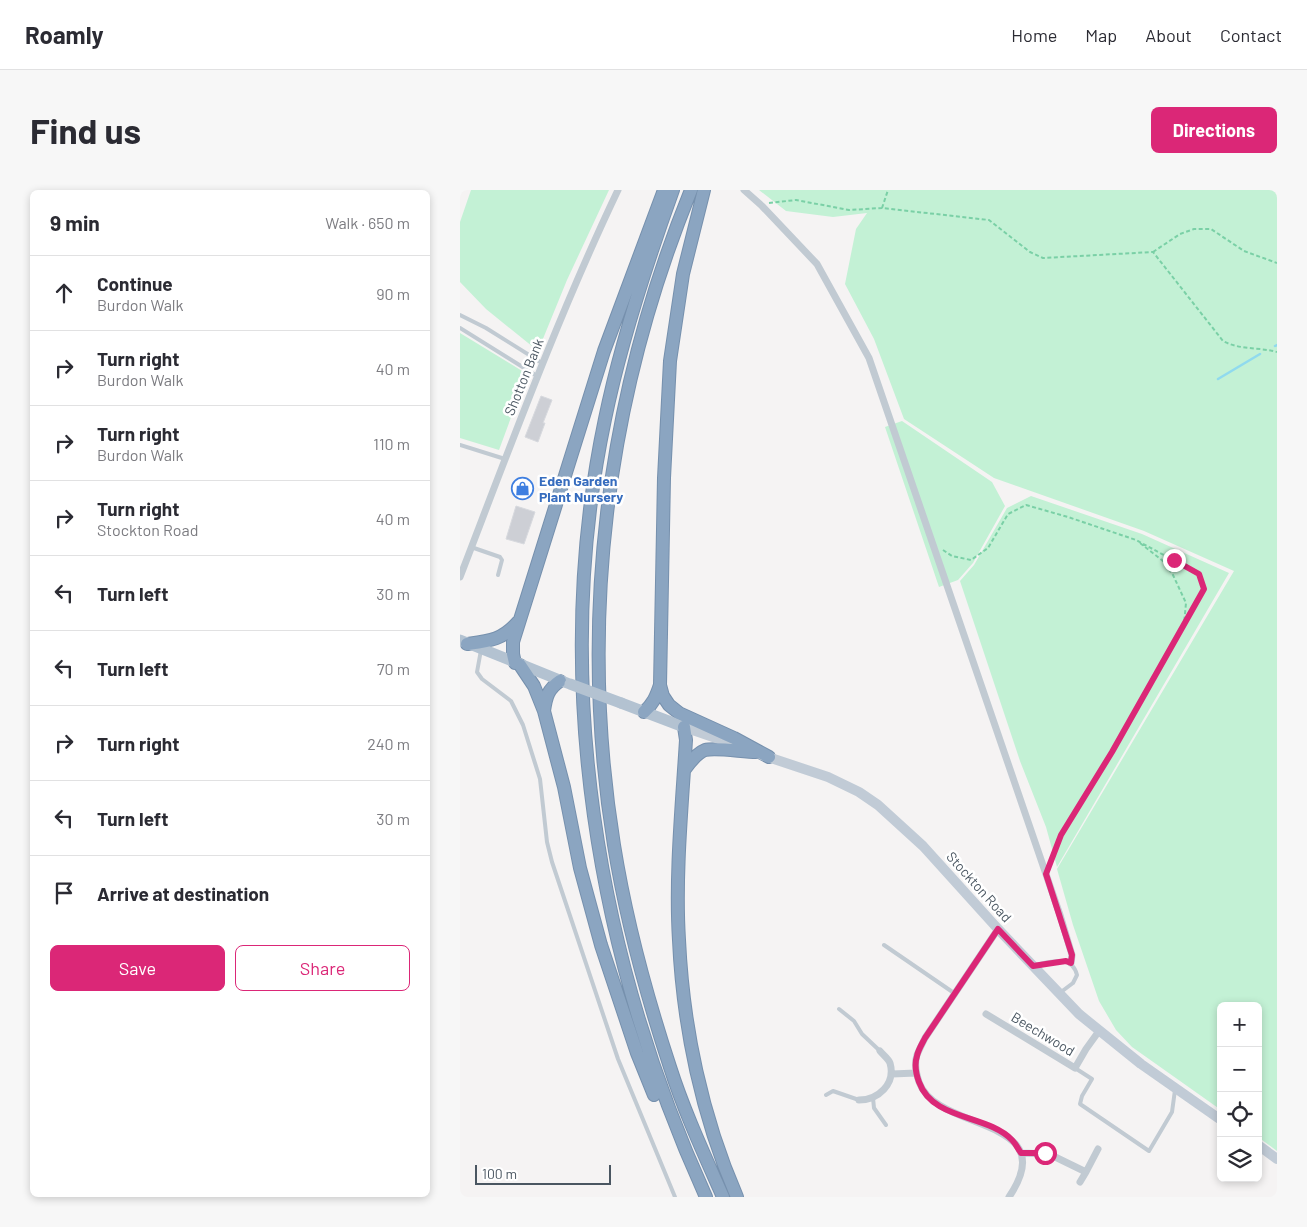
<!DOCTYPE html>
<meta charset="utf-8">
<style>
:root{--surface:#fff;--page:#f7f7f7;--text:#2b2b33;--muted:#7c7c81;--line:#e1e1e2;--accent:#db2777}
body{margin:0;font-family:Barlow,sans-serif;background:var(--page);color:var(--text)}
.controls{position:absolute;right:15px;bottom:15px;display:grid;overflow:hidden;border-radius:8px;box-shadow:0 2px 8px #0003}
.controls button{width:45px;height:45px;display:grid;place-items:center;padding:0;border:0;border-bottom:1px solid var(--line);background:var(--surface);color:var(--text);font:25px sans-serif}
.scale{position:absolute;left:15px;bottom:12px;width:136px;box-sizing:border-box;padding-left:5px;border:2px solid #4a5661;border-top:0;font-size:14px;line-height:18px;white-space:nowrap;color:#4a5661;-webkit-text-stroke:4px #fff;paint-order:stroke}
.stop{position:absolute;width:15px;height:15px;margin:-11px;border:4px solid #db2777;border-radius:50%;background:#fff}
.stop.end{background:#db2777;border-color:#fff;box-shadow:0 1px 5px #0008}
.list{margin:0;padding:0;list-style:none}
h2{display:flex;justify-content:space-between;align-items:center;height:65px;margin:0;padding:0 20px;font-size:21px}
h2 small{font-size:16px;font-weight:400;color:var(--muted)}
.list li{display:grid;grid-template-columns:32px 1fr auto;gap:15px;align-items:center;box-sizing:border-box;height:75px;padding:0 20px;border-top:1px solid var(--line)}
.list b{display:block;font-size:19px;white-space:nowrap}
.list p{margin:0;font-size:16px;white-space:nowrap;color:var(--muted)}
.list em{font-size:16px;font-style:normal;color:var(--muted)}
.actions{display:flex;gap:10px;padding:15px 20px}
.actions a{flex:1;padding:11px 0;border:1px solid var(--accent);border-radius:8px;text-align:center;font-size:18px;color:var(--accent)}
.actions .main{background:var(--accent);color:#fff}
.icon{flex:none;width:28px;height:28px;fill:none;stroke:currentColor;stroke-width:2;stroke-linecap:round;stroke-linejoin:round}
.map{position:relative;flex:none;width:817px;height:1007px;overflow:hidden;border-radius:8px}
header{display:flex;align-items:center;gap:30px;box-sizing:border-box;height:70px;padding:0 25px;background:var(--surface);border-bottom:1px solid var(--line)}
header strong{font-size:24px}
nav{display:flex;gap:28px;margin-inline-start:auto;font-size:18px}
.intro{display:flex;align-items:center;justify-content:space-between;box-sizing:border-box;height:120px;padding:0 30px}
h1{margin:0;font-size:35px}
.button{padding:12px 22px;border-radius:8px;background:var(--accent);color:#fff;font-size:18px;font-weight:700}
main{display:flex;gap:30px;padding:0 30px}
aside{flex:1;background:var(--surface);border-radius:8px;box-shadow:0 2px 8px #0003}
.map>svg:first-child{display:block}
.green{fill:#c3f1d5}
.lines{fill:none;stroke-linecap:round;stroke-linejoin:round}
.stream{stroke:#90daee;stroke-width:2.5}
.building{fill:#cdcfd5;stroke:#d7d9de}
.highway-casing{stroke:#7690ad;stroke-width:14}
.path{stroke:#7ad0a6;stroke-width:2;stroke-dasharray:4 2.5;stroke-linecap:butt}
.lane{stroke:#c1cad2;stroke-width:4}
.street{stroke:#c1cad2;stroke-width:7}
.secondary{stroke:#c1cbd6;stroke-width:10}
.primary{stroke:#b3c2d1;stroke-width:11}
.highway{stroke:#8ba5c1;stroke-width:12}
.primary-bridge{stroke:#b3c2d1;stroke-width:11}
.route{stroke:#db2777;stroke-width:6}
.labels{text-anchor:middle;stroke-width:5;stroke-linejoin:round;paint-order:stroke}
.street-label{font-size:14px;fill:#4a5661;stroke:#fff}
.shop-label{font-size:14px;font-weight:bold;fill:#366cbe;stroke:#fff;text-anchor:start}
</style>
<header>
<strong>Roamly</strong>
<nav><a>Home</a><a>Map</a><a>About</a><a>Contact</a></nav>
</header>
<div class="intro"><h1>Find us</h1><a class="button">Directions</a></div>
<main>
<aside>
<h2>9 min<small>Walk · 650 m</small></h2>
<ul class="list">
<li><svg class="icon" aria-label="ahead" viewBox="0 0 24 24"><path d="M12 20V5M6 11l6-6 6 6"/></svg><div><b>Continue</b><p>Burdon Walk</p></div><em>90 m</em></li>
<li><svg class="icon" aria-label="right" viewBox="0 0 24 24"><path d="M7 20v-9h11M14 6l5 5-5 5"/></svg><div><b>Turn right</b><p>Burdon Walk</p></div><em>40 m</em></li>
<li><svg class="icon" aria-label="right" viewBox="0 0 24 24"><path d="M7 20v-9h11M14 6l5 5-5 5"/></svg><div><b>Turn right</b><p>Burdon Walk</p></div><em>110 m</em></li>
<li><svg class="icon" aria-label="right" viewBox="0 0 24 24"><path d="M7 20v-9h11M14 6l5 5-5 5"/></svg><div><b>Turn right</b><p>Stockton Road</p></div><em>40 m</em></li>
<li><svg class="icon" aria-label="left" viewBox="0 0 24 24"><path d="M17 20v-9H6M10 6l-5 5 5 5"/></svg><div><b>Turn left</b></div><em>30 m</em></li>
<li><svg class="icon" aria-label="left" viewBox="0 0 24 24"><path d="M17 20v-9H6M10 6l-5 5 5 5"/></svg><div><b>Turn left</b></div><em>70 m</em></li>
<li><svg class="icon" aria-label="right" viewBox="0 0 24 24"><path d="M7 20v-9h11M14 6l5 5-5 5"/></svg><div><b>Turn right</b></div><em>240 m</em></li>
<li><svg class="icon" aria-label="left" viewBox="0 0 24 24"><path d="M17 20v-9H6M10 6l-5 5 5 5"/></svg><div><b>Turn left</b></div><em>30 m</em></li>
<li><svg class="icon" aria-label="arrive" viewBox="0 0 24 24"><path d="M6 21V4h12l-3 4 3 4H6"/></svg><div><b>Arrive at destination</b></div></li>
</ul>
<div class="actions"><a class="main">Save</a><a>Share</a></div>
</aside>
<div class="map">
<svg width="817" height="1007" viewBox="0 0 817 1007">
<rect width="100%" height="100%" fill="#f5f3f3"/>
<path class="green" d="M 11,0 L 149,0 L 107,90 L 78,161 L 26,119 L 0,92 L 0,32 Z
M 299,0 L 817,0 L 817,961 L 798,947 L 798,816 L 761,816 L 761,920 L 672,857 L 656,840 L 639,811 L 613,735 L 597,679 L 774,381 L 684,341 L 534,288 L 444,229 L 414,149 L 385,94 L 396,39 L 407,23 L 373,27 L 326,21 Z
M 0,143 L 67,184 L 39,260 L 0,248 Z
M 442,231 L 532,292 L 545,316 L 513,373 L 498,390 L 479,397 L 425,237 Z
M 571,306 L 682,344 L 769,383 L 597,677 L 586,637 L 560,571 L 500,391 L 514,375 L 547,318 Z"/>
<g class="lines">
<path class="stream" d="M 815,156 L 817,155
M 758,189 L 800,164"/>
</g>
<path class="building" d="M 81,206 L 92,210 L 83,233 L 85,233 L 78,252 L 65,247 Z
M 56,316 L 75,322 L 64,354 L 46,349 Z"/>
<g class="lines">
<defs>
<path id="highway" d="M 213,0 C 186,75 161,151 145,229 C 90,490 137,767 246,1007
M 231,0 C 146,209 118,432 154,655 C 166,730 186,804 210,877 C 224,921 244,964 263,1007
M 244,0 L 223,84 L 210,171 L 204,288 L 200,495 L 203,506 L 209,515 L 219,523 L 274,548 L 309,567
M 7,454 C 30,451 42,450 58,432
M 55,473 L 53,464 L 53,452 L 144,161 L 204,0
M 60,475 L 74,496 L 84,521 L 104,597 L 120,678 L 141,755 L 177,863 L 194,905
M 84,521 C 86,507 88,499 100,491
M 184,522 C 193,514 196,507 200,495
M 224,537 L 226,550 C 222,615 215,685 219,750 C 223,837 242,927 277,1007
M 225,579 C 230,572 237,563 245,560 C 256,557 283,562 296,562"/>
</defs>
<use href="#highway" class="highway-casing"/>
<path class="path" d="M 309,13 L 336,10 L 389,20 L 422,18 L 529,30 L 570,62 L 583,68 L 693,62 L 763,151 C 779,160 799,157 817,162
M 422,18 L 428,0
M 693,62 L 720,44 L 734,39 L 751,39 L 784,61 L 817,73
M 680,353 L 703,371 L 713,385 L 726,413 L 724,434
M 483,360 L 492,366 L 511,370 L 528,358 L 548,324 L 566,315 L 608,327 L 676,350 L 739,384 L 744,399 L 652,563 L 601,645 L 590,673"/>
<path class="lane" d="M 0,125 L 26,138 L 82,173
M 0,138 L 77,186
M 0,255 L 45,269
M 11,357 L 40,367 L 42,370 L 38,385
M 21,460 L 17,482 L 22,489 L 51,511 L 63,535 L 80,589 L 87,652 L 92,672 L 158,869 L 215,1007
M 424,755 L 494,803
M 575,775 C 590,772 612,764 617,785 L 613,793 L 601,802
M 379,819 L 394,831 L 402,844 L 420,861
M 615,878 L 632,889 L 622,906 L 620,914 L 689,961 L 712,922 L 715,900
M 366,905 L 373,901 L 399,910
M 413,908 L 414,918 L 426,935"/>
<path class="street" d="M 284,0 L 302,16 L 357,74 L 409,168 L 600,725 L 612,765 L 611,773
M 0,387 C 50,257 98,126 158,0
M 538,739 L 465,848 C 462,854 459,860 457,865 C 454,874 456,883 459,892 C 477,943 604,926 549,1007
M 526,824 L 615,878 L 626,859 L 639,841
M 432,884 L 456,883
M 399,910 C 418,910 436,894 430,873 C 428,868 423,865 420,861
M 561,963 L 589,964 L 626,982 L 638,959
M 620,992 L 626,982"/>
<path class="secondary" d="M 224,537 L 282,557
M 302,565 L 368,587 L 399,602 L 418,615 L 463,656 L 538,739 L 619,824 L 681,874 L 761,930
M 798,955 L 817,969"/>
<path class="primary" d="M 0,450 L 107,493
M 161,513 L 224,537"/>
<use href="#highway" class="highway"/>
<path class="primary-bridge" d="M 110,494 L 161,513"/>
</g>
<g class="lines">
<path class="route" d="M 585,963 L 561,963 C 558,959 556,954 552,950 C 527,924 473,931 459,892 C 456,884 454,875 457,866 C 458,860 462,854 465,848 L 538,739 L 573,776 L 606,771 L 611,773 L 612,765 L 586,684 L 601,645 L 652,562 L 744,399 L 739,384 L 714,370"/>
</g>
<defs>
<symbol id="shop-ring" viewBox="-11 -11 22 22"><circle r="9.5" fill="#fff" stroke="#3f7fe0" stroke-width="1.5"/><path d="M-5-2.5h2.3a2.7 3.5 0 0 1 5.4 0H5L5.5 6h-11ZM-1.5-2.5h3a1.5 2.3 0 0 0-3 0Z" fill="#3f7fe0"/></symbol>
</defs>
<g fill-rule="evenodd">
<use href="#shop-ring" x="50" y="286" width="25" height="25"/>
</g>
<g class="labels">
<g class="street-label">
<text transform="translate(64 187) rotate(-68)" y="5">Shotton Bank</text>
<text transform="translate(519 697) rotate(48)" y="5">Stockton Road</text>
<text transform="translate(583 844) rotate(31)" y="5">Beechwood</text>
</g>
<g class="shop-label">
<text x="79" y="296">Eden Garden<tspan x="79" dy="16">Plant Nursery</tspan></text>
</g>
</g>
</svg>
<div class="controls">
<button>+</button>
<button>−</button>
<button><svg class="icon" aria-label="locate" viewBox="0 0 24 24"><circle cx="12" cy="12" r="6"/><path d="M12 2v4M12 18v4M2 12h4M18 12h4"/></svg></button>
<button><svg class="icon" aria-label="layers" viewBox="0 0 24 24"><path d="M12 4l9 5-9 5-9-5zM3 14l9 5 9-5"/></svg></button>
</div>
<div class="scale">100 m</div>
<div class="stop" style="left:585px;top:963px"></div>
<div class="stop end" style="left:714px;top:370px"></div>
</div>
</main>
